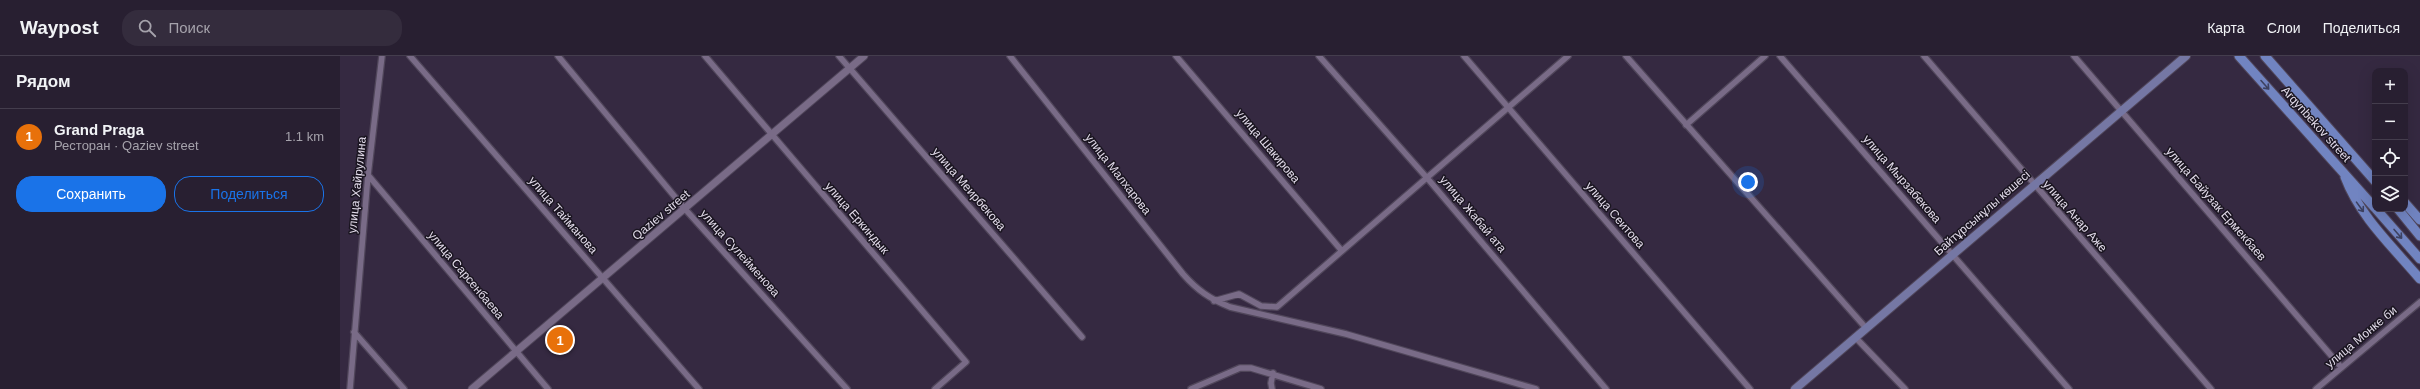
<!DOCTYPE html>
<html lang="ru">
<meta charset="utf-8">
<style>
:root{--surface:#281f31;--page:#342c3d;--text:#f1f3f6;--muted:#a5a2ab;--line:#443d4d;--accent:#1a73e8}
body{margin:0;font-family:Arial,sans-serif;background:var(--page);color:var(--text)}
.controls{position:absolute;right:12px;top:12px;display:grid;overflow:hidden;border-radius:8px;box-shadow:0 4px 16px #0002}
.controls button{width:36px;height:36px;display:grid;place-items:center;padding:0;border:0;border-bottom:1px solid var(--line);background:var(--surface);color:var(--text);font:20px sans-serif}
.you{position:absolute;left:1408px;top:126px;width:14px;height:14px;margin:-10px;border:3px solid #fff;border-radius:50%;background:#1a73e8;box-shadow:0 0 0 6px #1a73e833}
.badge{display:grid;place-items:center;width:26px;height:26px;border-radius:50%;background:var(--accent);color:#fff;font-size:13px;font-weight:700}
.pin{position:absolute;translate:-50% -50%;border:2px solid #fff;box-shadow:0 1px 4px #0006}
.list{margin:0;padding:0;list-style:none}
h2{display:flex;justify-content:space-between;align-items:center;height:52px;margin:0;padding:0 16px;font-size:17px}
h2 small{font-size:13px;font-weight:400;color:var(--muted)}
.list li{display:grid;grid-template-columns:26px 1fr auto;gap:12px;align-items:center;box-sizing:border-box;height:56px;padding:0 16px;border-top:1px solid var(--line)}
.list b{display:block;font-size:15px;white-space:nowrap}
.list p{margin:0;font-size:13px;white-space:nowrap;color:var(--muted)}
.list em{font-size:13px;font-style:normal;color:var(--muted)}
.actions{display:flex;gap:8px;padding:12px 16px}
.actions a{flex:1;padding:9px 0;border:1px solid var(--accent);border-radius:16px;text-align:center;font-size:14px;color:var(--accent)}
.actions .main{background:var(--accent);color:#fff}
.icon{flex:none;width:22px;height:22px;fill:none;stroke:currentColor;stroke-width:2;stroke-linecap:round;stroke-linejoin:round}
.map{position:relative;flex:none;width:2080px;height:333px;overflow:hidden}
header{display:flex;align-items:center;gap:24px;box-sizing:border-box;height:56px;padding:0 20px;background:var(--surface);border-bottom:1px solid var(--line)}
header strong{font-size:19px}
nav{display:flex;gap:22px;margin-inline-start:auto;font-size:14px}
.search{width:280px;height:36px;background:var(--page);display:flex;align-items:center;gap:10px;box-sizing:border-box;padding:0 14px;border-radius:16px;color:var(--muted);font-size:15px}
main{display:flex}
aside{flex:1;background:var(--surface)}
.map>svg:first-child{display:block}
.lines{fill:none;stroke-linecap:round;stroke-linejoin:round}
.minor-casing{stroke:#50465a;stroke-width:8}
.tertiary-casing{stroke:#50465a;stroke-width:9}
.secondary-casing{stroke:#50465a;stroke-width:10}
.primary-casing{stroke:#50465a;stroke-width:11}
.minor{stroke:#796b87;stroke-width:5.5}
.tertiary{stroke:#796b87;stroke-width:7}
.secondary{stroke:#7577a4;stroke-width:8}
.primary{stroke:#7184c1;stroke-width:9}
.oneway{stroke:#3d4160}
.labels{text-anchor:middle;stroke-width:3;stroke-linejoin:round;paint-order:stroke}
.street-label{font-size:12px;fill:#e3dceb;stroke:#1a1520}
</style>
<header>
<strong>Waypost</strong>
<div class="search"><svg class="icon" aria-label="search" viewBox="0 0 24 24"><circle cx="10" cy="10" r="6"/><path d="M15 15l6 6"/></svg>Поиск</div>
<nav><a>Карта</a><a>Слои</a><a>Поделиться</a></nav>
</header>
<main>
<aside>
<h2>Рядом<small></small></h2>
<ul class="list">
<li><span class="badge" style="background:#e8710a">1</span><div><b>Grand Praga</b><p>Ресторан · Qaziev street</p></div><em>1.1 km</em></li>
</ul>
<div class="actions"><a class="main">Сохранить</a><a>Поделиться</a></div>
</aside>
<div class="map">
<svg width="2080" height="333" viewBox="0 0 2080 333">
<rect width="100%" height="100%" fill="#352941"/>
<g class="lines">
<defs>
<path id="minor" d="M 70,0 L 359,333
M 218,0 L 345,153 L 507,333
M 365,0 L 626,306 L 595,333
M 499,0 L 742,281
M 670,0 L 843,218 C 857,234 870,243 890,251 L 1006,278 L 1196,333
M 836,0 L 1002,195
M 979,0 L 1088,123 L 1266,333
M 1124,0 L 1410,333
M 1286,0 L 1526,272
M 1440,0 L 1729,333
M 1584,0 L 1871,333
M 1734,0 L 2001,311
M 1346,69 L 1425,0
M 28,119 L 208,333
M 874,245 L 899,238 L 921,250 L 937,251 L 1228,0
M 14,276 L 64,333
M 1515,281 L 1565,333
M 10,333 L 28,119 L 42,0
M 851,333 L 900,312 L 911,312 L 981,333
M 932,333 L 931,327 L 933,317
M 1976,333 L 2080,246"/>
<path id="tertiary" d="M 132,333 L 524,0"/>
<path id="secondary" d="M 1455,333 L 1846,0"/>
<path id="primary" d="M 1899,0 L 2035,152
M 1925,0 L 2035,125
M 2005,121 C 2020,161 2053,191 2080,223
M 2065,147 L 2080,164
M 2036,153 L 2080,203
M 2058,153 L 2080,180"/>
</defs>
<use href="#minor" class="minor-casing"/>
<use href="#tertiary" class="tertiary-casing"/>
<use href="#secondary" class="secondary-casing"/>
<use href="#primary" class="primary-casing"/>
<use href="#minor" class="minor"/>
<use href="#tertiary" class="tertiary"/>
<use href="#secondary" class="secondary"/>
<use href="#primary" class="primary"/>
</g>
<defs><path id="oneway-shaft" d="M-6 0H5M1.5-3L5.5 0L1.5 3" fill="none" stroke-width="1.6" stroke-linecap="round" stroke-linejoin="round"/></defs>
<g class="oneway">
<use href="#oneway-shaft" transform="translate(1925 29) rotate(48)"/>
<use href="#oneway-shaft" transform="translate(2020 151) rotate(54)"/>
<use href="#oneway-shaft" transform="translate(2058 178) rotate(49)"/>
</g>
<g class="labels">
<g class="street-label">
<text transform="translate(1976 68) rotate(48)" y="4">Arqynbekov street</text>
<text transform="translate(928 90) rotate(50)" y="4">улица Шакирова</text>
<text transform="translate(778 118) rotate(52)" y="4">улица Малхарова</text>
<text transform="translate(1562 123) rotate(49)" y="4">улица Мырзабекова</text>
<text transform="translate(17 129) rotate(-84)" y="4">улица Хайрулина</text>
<text transform="translate(629 133) rotate(49)" y="4">улица Меирбекова</text>
<text transform="translate(1876 148) rotate(49)" y="4">улица Байузак Ермекбаев</text>
<text transform="translate(1642 157) rotate(-41)" y="4">Байтұрсынұлы көшесі</text>
<text transform="translate(1133 158) rotate(50)" y="4">улица Жабай ата</text>
<text transform="translate(223 159) rotate(49)" y="4">улица Тайманова</text>
<text transform="translate(321 159) rotate(-40)" y="4">Qaziev street</text>
<text transform="translate(1275 159) rotate(49)" y="4">улица Сеитова</text>
<text transform="translate(1735 160) rotate(49)" y="4">улица Анар Аже</text>
<text transform="translate(517 162) rotate(49)" y="4">улица Еркиндык</text>
<text transform="translate(400 197) rotate(48)" y="4">улица Сулейменова</text>
<text transform="translate(126 219) rotate(50)" y="4">улица Сарсенбаева</text>
<text transform="translate(2021 281) rotate(-40)" y="4">улица Монке би</text>
</g>
</g>
</svg>
<div class="controls">
<button>+</button>
<button>−</button>
<button><svg class="icon" aria-label="locate" viewBox="0 0 24 24"><circle cx="12" cy="12" r="6"/><path d="M12 2v4M12 18v4M2 12h4M18 12h4"/></svg></button>
<button><svg class="icon" aria-label="layers" viewBox="0 0 24 24"><path d="M12 4l9 5-9 5-9-5zM3 14l9 5 9-5"/></svg></button>
</div>
<div class="you"></div>
<div class="pin badge" style="left:220px;top:284px;background:#e8710a">1</div>
</div>
</main>
